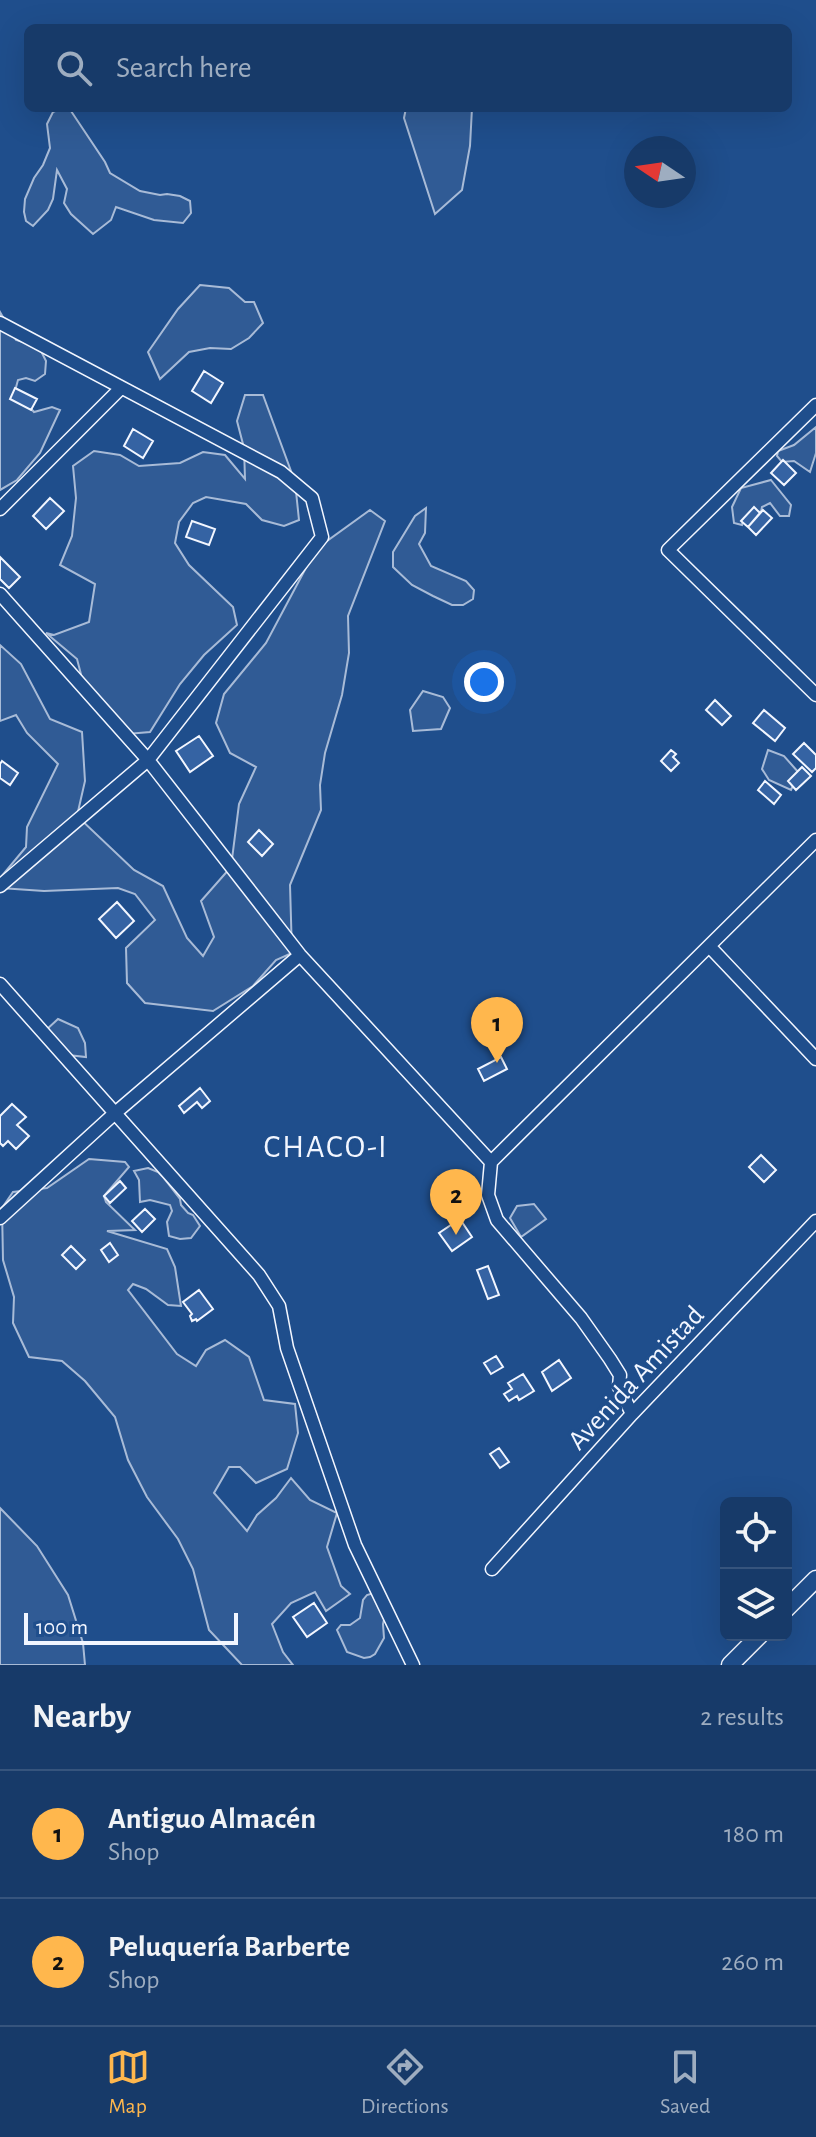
<!DOCTYPE html>
<meta charset="utf-8">
<style>
:root{--surface:#173a69;--page:#244571;--text:#f1f3f6;--muted:#9eadc0;--line:#36547d;--accent:#ffb74d}
body{margin:0;font-family:"Alegreya Sans",sans-serif;background:var(--page);color:var(--text)}
.controls{position:absolute;right:24px;bottom:24px;display:grid;overflow:hidden;border-radius:12px;box-shadow:0 8px 32px #0002}
.controls button{width:72px;height:72px;display:grid;place-items:center;padding:0;border:0;border-bottom:2px solid var(--line);background:var(--surface);color:var(--text);font:40px sans-serif}
.compass{position:absolute;left:624px;top:136px;width:72px;height:72px;border-radius:50%;background:var(--surface);box-shadow:0 8px 32px #0002;rotate:283deg}
.scale{position:absolute;left:24px;bottom:20px;width:214px;box-sizing:border-box;padding-left:8px;border:4px solid #f2f6ff;border-top:0;font-size:22px;line-height:28px;white-space:nowrap;color:#f2f6ff;-webkit-text-stroke:6px #1f4e8c;paint-order:stroke}
.you{position:absolute;left:484px;top:682px;width:28px;height:28px;margin:-20px;border:6px solid #fff;border-radius:50%;background:#1a73e8;box-shadow:0 0 0 12px #1a73e833}
.badge{display:grid;place-items:center;width:52px;height:52px;border-radius:50%;background:var(--accent);color:#111;font-size:26px;font-weight:700}
.pin{position:absolute;translate:-50% -66px;filter:drop-shadow(0 2px 4px #0008)}
.pin::after{content:'';position:absolute;top:42px;width:28px;height:24px;background:inherit;clip-path:polygon(0 0,100% 0,50% 100%)}
.list{margin:0;padding:0;list-style:none}
h2{display:flex;justify-content:space-between;align-items:center;height:104px;margin:0;padding:0 32px;font-size:34px}
h2 small{font-size:26px;font-weight:400;color:var(--muted)}
.list li{display:grid;grid-template-columns:52px 1fr auto;gap:24px;align-items:center;box-sizing:border-box;height:128px;padding:0 32px;border-top:2px solid var(--line)}
.list b{display:block;font-size:30px;white-space:nowrap}
.list p{margin:0;font-size:26px;white-space:nowrap;color:var(--muted)}
.list em{font-size:26px;font-style:normal;color:var(--muted)}
.icon{flex:none;width:44px;height:44px;fill:none;stroke:currentColor;stroke-width:2;stroke-linecap:round;stroke-linejoin:round}
.map{position:relative;flex:none;width:816px;height:1665px;overflow:hidden}
.search{position:absolute;background:var(--surface);box-shadow:0 8px 32px #0002;left:24px;right:24px;top:24px;height:88px;display:flex;align-items:center;gap:20px;box-sizing:border-box;padding:0 28px;border-radius:12px;color:var(--muted);font-size:30px}
.sheet{height:360px;background:var(--surface)}
nav{display:flex;justify-content:space-around;align-items:center;box-sizing:border-box;height:112px;border-top:2px solid var(--line);background:var(--surface);font-size:22px;color:var(--muted)}
nav a{display:grid;justify-items:center;gap:4px}
nav .on{color:var(--accent)}
.map>svg:first-child{display:block}
.built{fill:#305b95;stroke:#a8bbd7;stroke-width:2}
.building{fill:#3563a3;stroke:#f2f6ff;stroke-width:2}
.lines{fill:none;stroke-linecap:round;stroke-linejoin:round}
.minor-casing{stroke:#f2f6ff;stroke-width:15}
.tertiary-casing{stroke:#f2f6ff;stroke-width:19}
.minor{stroke:#1f4e8c;stroke-width:12}
.tertiary{stroke:#1f4e8c;stroke-width:16}
.labels{text-anchor:middle;stroke-width:6;stroke-linejoin:round;paint-order:stroke}
.street-label{font-size:28px;fill:#f2f6ff;stroke:#1f4e8c}
.quarter-label{font-size:32px;letter-spacing:2px;fill:#f2f6ff;stroke:#1f4e8c}
</style>
<div class="map">
<svg width="816" height="1665" viewBox="0 0 816 1665">
<rect width="100%" height="100%" fill="#1f4e8c"/>
<path class="built" d="M 62,108 L 71,111 L 105,162 L 110,173 L 140,191 L 160,195 L 167,194 L 180,196 L 190,201 L 191,213 L 183,223 L 154,220 L 116,207 L 111,220 L 93,234 L 71,214 L 64,203 L 67,189 L 57,170 L 53,199 L 48,210 L 33,226 L 26,221 L 24,212 L 25,199 L 34,178 L 43,165 L 50,148 L 47,124 L 53,112 Z
M 406,108 L 472,108 L 470,146 L 462,190 L 435,214 L 404,118 Z
M 200,285 L 229,288 L 245,302 L 254,302 L 263,323 L 249,338 L 231,349 L 210,348 L 189,352 L 160,379 L 148,352 L 178,309 Z
M 0,312 L 16,340 L 39,347 L 46,361 L 45,374 L 35,381 L 26,378 L 18,380 L 15,391 L 34,412 L 52,407 L 60,410 L 40,453 L 17,480 L 0,490 Z
M 245,395 L 263,395 L 295,482 L 299,520 L 284,526 L 262,520 L 246,504 L 206,497 L 193,503 L 179,522 L 175,543 L 189,565 L 233,607 L 237,625 L 204,655 L 180,684 L 150,732 L 127,734 L 83,682 L 77,659 L 46,633 L 54,635 L 89,622 L 95,584 L 60,565 L 72,536 L 76,498 L 73,466 L 94,451 L 120,455 L 139,466 L 180,463 L 203,452 L 225,455 L 245,479 L 244,448 L 237,421 Z
M 816,427 L 816,453 L 810,472 L 794,461 L 782,462 L 777,456 L 778,451 L 794,445 Z
M 771,480 L 791,505 L 789,516 L 780,516 L 770,503 L 762,507 L 761,512 L 753,511 L 744,518 L 742,525 L 734,523 L 732,507 L 741,488 Z
M 426,508 L 425,533 L 419,544 L 431,566 L 466,581 L 474,590 L 473,599 L 463,605 L 452,605 L 433,596 L 412,585 L 393,567 L 393,552 L 415,516 Z
M 370,510 L 385,521 L 348,616 L 349,653 L 342,695 L 325,753 L 320,785 L 321,810 L 290,885 L 292,953 L 276,960 L 253,986 L 213,1011 L 145,1003 L 127,983 L 126,948 L 155,920 L 135,894 L 118,888 L 44,891 L 0,888 L 0,878 L 26,847 L 27,827 L 58,764 L 27,733 L 16,715 L 0,721 L 0,645 L 21,664 L 50,719 L 82,732 L 85,781 L 77,816 L 134,870 L 163,886 L 187,938 L 203,956 L 214,937 L 201,901 L 231,867 L 239,804 L 256,767 L 230,753 L 216,723 L 224,694 L 266,643 L 316,549 Z
M 423,691 L 443,697 L 450,708 L 441,729 L 413,731 L 410,710 Z
M 768,750 L 784,756 L 799,773 L 791,790 L 769,780 L 762,769 Z
M 58,1019 L 78,1028 L 85,1043 L 86,1057 L 68,1055 L 46,1030 Z
M 89,1159 L 125,1162 L 129,1167 L 104,1196 L 106,1202 L 135,1230 L 107,1231 L 167,1249 L 175,1267 L 181,1306 L 168,1305 L 146,1289 L 133,1284 L 128,1290 L 177,1354 L 196,1366 L 206,1350 L 225,1340 L 249,1357 L 264,1400 L 295,1404 L 298,1433 L 287,1469 L 256,1483 L 240,1467 L 229,1467 L 214,1493 L 247,1531 L 257,1515 L 276,1498 L 291,1478 L 310,1500 L 337,1513 L 327,1547 L 341,1586 L 350,1594 L 326,1611 L 315,1592 L 291,1603 L 272,1624 L 283,1652 L 293,1665 L 242,1665 L 209,1630 L 193,1569 L 178,1539 L 147,1497 L 128,1460 L 115,1417 L 85,1381 L 62,1361 L 29,1357 L 13,1323 L 14,1297 L 3,1260 L 2,1208 L 13,1192 L 47,1188 Z
M 148,1168 L 158,1172 L 163,1177 L 180,1199 L 181,1205 L 188,1213 L 193,1215 L 200,1226 L 191,1238 L 180,1239 L 169,1236 L 167,1222 L 172,1211 L 170,1205 L 150,1200 L 140,1202 L 139,1180 L 134,1171 Z
M 534,1204 L 546,1219 L 521,1237 L 510,1218 L 517,1206 Z
M 0,1508 L 37,1546 L 68,1595 L 83,1643 L 85,1665 L 0,1665 Z
M 374,1593 L 386,1611 L 383,1624 L 384,1638 L 375,1654 L 370,1657 L 364,1658 L 347,1652 L 337,1630 L 341,1625 L 350,1625 L 360,1618 L 363,1600 L 367,1595 Z"/>
<path class="building" d="M 204,371 L 223,383 L 211,403 L 192,391 Z
M 15,388 L 37,399 L 31,410 L 10,399 Z
M 133,429 L 153,441 L 143,458 L 124,446 Z
M 783,460 L 796,473 L 784,485 L 771,473 Z
M 50,498 L 64,511 L 46,529 L 33,516 Z
M 754,507 L 760,513 L 748,527 L 741,521 Z
M 763,510 L 772,518 L 756,535 L 748,527 Z
M 192,521 L 215,529 L 209,545 L 186,537 Z
M 0,557 L 20,577 L 9,588 L 0,579 Z
M 715,700 L 731,716 L 722,725 L 706,710 Z
M 764,710 L 785,728 L 775,741 L 753,723 Z
M 199,736 L 213,756 L 190,772 L 176,751 Z
M 804,743 L 816,755 L 816,768 L 812,772 L 793,754 Z
M 671,750 L 676,754 L 673,757 L 679,763 L 671,771 L 661,761 Z
M 2,761 L 18,773 L 10,785 L 0,778 L 0,764 Z
M 802,767 L 811,776 L 796,790 L 788,781 Z
M 765,781 L 781,795 L 774,804 L 758,790 Z
M 259,830 L 273,844 L 262,856 L 248,842 Z
M 117,902 L 134,921 L 116,938 L 99,919 Z
M 501,1057 L 507,1069 L 484,1081 L 478,1069 Z
M 200,1088 L 210,1101 L 202,1108 L 197,1102 L 184,1113 L 179,1106 Z
M 12,1104 L 26,1117 L 17,1125 L 29,1136 L 16,1149 L 8,1141 L 3,1146 L 0,1143 L 0,1116 Z
M 761,1155 L 776,1170 L 764,1182 L 749,1167 Z
M 120,1181 L 126,1188 L 110,1203 L 104,1196 Z
M 145,1209 L 155,1219 L 142,1232 L 132,1221 Z
M 460,1219 L 472,1237 L 452,1251 L 439,1233 Z
M 110,1243 L 118,1255 L 109,1262 L 101,1250 Z
M 71,1246 L 85,1260 L 76,1269 L 62,1255 Z
M 488,1266 L 499,1295 L 488,1299 L 477,1270 Z
M 199,1290 L 213,1309 L 197,1321 L 196,1319 L 192,1321 L 190,1316 L 192,1314 L 183,1302 Z
M 496,1356 L 503,1367 L 491,1374 L 484,1363 Z
M 559,1360 L 571,1378 L 552,1391 L 542,1372 Z
M 523,1374 L 534,1391 L 519,1400 L 517,1396 L 509,1401 L 504,1394 L 512,1389 L 508,1383 Z
M 499,1448 L 509,1462 L 500,1468 L 490,1454 Z
M 314,1603 L 327,1623 L 307,1637 L 293,1617 Z"/>
<g class="lines">
<defs>
<path id="minor" d="M 0,323 L 281,472 L 312,498 L 322,537 L 148,760 L 0,886
M 816,405 L 668,550 L 816,695
M 0,509 L 121,388
M 0,594 L 148,760 L 300,955 L 491,1162
M 709,946 L 816,1059
M 0,984 L 259,1275 L 279,1306 L 287,1348 L 355,1545 L 413,1665
M 0,1218 L 114,1114 L 300,955
M 632,1414 L 619,1387 L 620,1375 L 610,1359 L 581,1318 L 497,1220 L 488,1195 L 491,1162 L 816,840
M 492,1569 L 632,1414 L 816,1221"/>
<path id="tertiary" d="M 786,1609 L 816,1579
M 730,1665 L 760,1635"/>
</defs>
<use href="#minor" class="minor-casing"/>
<use href="#tertiary" class="tertiary-casing"/>
<use href="#minor" class="minor"/>
<use href="#tertiary" class="tertiary"/>
</g>
<g class="labels">
<g class="street-label">
<text transform="translate(635 1377) rotate(-47)" y="10">Avenida Amistad</text>
</g>
<g class="quarter-label">
<text x="326" y="1157">CHACO-I</text>
</g>
</g>
</svg>
<div class="controls">
<button><svg class="icon" aria-label="locate" viewBox="0 0 24 24"><circle cx="12" cy="12" r="6"/><path d="M12 2v4M12 18v4M2 12h4M18 12h4"/></svg></button>
<button><svg class="icon" aria-label="layers" viewBox="0 0 24 24"><path d="M12 4l9 5-9 5-9-5zM3 14l9 5 9-5"/></svg></button>
</div>
<svg class="compass" viewBox="-18 -18 36 36"><path d="M0-13l5 13h-10z" fill="#e53935"/><path d="M0 13l5-13h-10z" fill="#9eadc0"/></svg>
<div class="scale">100 m</div>
<div class="you"></div>
<div class="pin badge" style="left:497px;top:1063px">1</div>
<div class="pin badge" style="left:456px;top:1235px">2</div>
<div class="search"><svg class="icon" aria-label="search" viewBox="0 0 24 24"><circle cx="10" cy="10" r="6"/><path d="M15 15l6 6"/></svg>Search here</div>
</div>
<section class="sheet">
<h2>Nearby<small>2 results</small></h2>
<ul class="list">
<li><span class="badge">1</span><div><b>Antiguo Almacén</b><p>Shop</p></div><em>180 m</em></li>
<li><span class="badge">2</span><div><b>Peluquería Barberte</b><p>Shop</p></div><em>260 m</em></li>
</ul>
</section>
<nav>
<a class="on"><svg class="icon" aria-label="map" viewBox="0 0 24 24"><path d="M3 6l6-2 6 2 6-2v14l-6 2-6-2-6 2zM9 4v14M15 6v14"/></svg>Map</a>
<a><svg class="icon" aria-label="directions" viewBox="0 0 24 24"><path d="M12 3l9 9-9 9-9-9zM9 14v-3h6M13 9l2 2-2 2"/></svg>Directions</a>
<a><svg class="icon" aria-label="saved" viewBox="0 0 24 24"><path d="M7 4h10v16l-5-4-5 4z"/></svg>Saved</a>
</nav>
